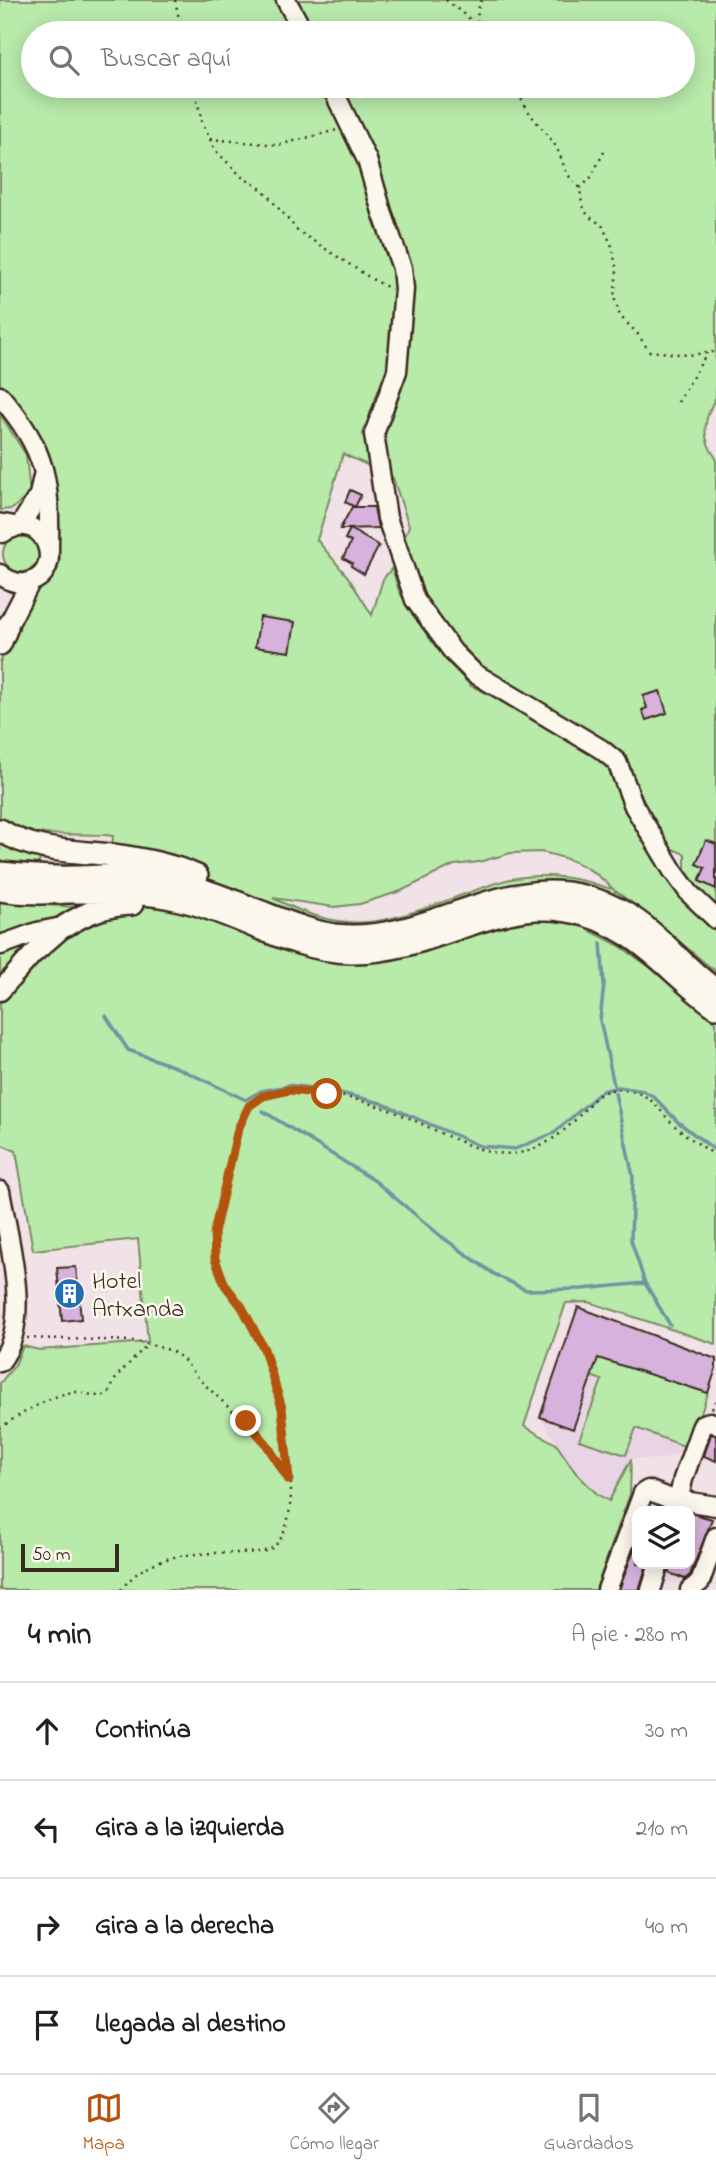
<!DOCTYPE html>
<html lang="es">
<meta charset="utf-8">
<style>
:root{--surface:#fff;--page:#f6f6f6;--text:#202124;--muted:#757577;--line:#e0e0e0;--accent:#b45309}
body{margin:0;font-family:"Indie Flower",sans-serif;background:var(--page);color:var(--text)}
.controls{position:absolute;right:21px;bottom:21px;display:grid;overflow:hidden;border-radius:14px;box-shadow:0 4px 18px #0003}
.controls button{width:63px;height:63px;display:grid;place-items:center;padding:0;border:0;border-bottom:2px solid var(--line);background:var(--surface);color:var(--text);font:35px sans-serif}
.scale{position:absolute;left:21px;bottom:18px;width:98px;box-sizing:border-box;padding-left:7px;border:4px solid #3b2a1e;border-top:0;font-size:19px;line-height:24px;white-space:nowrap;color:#3b2a1e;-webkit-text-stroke:5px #fbf7ec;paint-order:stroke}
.stop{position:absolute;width:21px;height:21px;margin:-16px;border:5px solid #b45309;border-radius:50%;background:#fff}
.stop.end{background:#b45309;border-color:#fff;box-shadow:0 2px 7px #0008}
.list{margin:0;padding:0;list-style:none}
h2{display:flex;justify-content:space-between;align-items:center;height:91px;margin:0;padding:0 28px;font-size:30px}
h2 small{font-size:23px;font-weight:400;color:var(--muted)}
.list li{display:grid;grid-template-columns:46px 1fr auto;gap:21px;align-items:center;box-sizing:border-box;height:98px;padding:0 28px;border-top:2px solid var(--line)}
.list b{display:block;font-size:26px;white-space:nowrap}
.list em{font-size:23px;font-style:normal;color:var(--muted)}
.icon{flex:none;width:38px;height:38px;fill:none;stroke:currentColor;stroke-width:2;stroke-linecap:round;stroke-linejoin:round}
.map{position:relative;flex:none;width:716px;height:1590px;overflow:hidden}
.search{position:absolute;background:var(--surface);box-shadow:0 4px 18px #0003;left:21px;right:21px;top:21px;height:77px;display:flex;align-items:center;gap:18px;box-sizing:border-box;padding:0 24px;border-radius:38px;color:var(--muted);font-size:26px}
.sheet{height:483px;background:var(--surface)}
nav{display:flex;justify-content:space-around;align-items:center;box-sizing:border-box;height:98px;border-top:2px solid var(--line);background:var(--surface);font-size:19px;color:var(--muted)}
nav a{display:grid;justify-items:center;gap:4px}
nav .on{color:var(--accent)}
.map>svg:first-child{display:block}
.built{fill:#e8d4e4}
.green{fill:#b8eaaa;stroke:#7a8a64;stroke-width:2;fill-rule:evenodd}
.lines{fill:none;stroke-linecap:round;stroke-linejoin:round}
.stream{stroke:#7294a1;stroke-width:3.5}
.building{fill:#d6b2dc;stroke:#3b2a1e;stroke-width:2}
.minor-casing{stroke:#3b2a1e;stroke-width:23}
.major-casing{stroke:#3b2a1e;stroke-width:26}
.path{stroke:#3b2a1e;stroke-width:2.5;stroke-dasharray:2 5;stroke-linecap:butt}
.minor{stroke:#fbf7ec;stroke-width:18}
.major{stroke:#fbf7ec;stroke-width:21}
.route{stroke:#b45309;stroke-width:9}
.labels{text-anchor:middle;stroke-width:5;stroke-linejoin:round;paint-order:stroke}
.poi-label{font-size:24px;fill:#3b2a1e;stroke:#fbf7ec;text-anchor:start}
</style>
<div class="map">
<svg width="716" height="1590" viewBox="0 0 716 1590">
<rect width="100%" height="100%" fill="#f0e2e7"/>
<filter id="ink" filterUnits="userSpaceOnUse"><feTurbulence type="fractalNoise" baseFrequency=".0143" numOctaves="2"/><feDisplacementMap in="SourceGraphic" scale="14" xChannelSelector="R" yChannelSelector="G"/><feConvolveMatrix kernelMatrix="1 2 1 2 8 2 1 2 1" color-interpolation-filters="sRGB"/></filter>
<g filter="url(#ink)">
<path class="built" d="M 578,1307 L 716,1359 L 716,1371 L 689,1448 L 664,1459 L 631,1459 L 610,1501 L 597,1494 L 576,1473 L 540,1417 Z"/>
<path class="green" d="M 0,0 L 280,0 L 298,33 L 33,33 L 33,86 L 326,86 L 362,160 L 396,267 L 398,323 L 374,468 L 343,454 L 317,540 L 348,577 L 372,615 L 383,579 L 392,568 L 399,591 L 414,616 L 450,664 L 471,686 L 524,710 L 614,767 L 622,804 L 670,883 L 701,917 L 716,926 L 716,972 L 638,907 L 615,891 L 591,931 L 620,946 L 651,968 L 677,991 L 716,1022 L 716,1344 L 589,1302 L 566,1303 L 524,1426 L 556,1444 L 576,1473 L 597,1494 L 609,1501 L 631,1459 L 630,1494 L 597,1586 L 598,1590 L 0,1590 L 0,1383 L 15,1365 L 23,1346 L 39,1350 L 148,1342 L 138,1239 L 33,1250 L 16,1151 L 0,1144 L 0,902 L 106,909 L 113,836 C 77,831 31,842 0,820 L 0,662 L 33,589 L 55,515 L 0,388 ZM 541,852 C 573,859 590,866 613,889 C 605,888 597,884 588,882 C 568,877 544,875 524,877 C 503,879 482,888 462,895 C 384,923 351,938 273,898 L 334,907 L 360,904 L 401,891 L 454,865 L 479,862 L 511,853 Z
M 292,0 L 716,0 L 716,397 C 704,418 700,437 716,458 L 716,905 L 690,887 L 685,870 L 685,854 L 667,847 L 646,813 L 625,762 L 484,674 L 427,610 L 401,546 L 409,526 L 393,478 L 385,474 L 379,435 L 410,275 L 337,86 L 683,86 L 683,33 L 309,33 Z
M 0,414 L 26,455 L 30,494 L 12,509 L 0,510 Z
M3 554a18 18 0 1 1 36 0a18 18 0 1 1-36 0Z
M 0,840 L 43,857 L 37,864 L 0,861 Z
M 591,1355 L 708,1393 L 689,1448 L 636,1428 L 626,1455 L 579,1440 L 602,1380 L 585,1374 Z"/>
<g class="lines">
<path class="stream" d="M 601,943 L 604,984 L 600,1020 L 614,1085
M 106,1016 L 128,1050 L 178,1068 L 246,1100
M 288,1085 L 328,1090 L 381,1103 L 480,1146 L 515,1149 L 554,1133 L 602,1091 L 619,1087 L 643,1091 L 653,1096 L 678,1122 L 716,1151
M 615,1093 L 633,1177 L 631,1240 L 645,1283 L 670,1325
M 247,1099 L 261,1091 L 288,1086
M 263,1111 L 375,1181 L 442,1237 L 494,1274 L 526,1290 L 582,1289 L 645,1283"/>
</g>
<path class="building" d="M 350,490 L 361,495 L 355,507 L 345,502 Z
M 352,507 L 374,507 L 378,528 L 340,529 Z
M 350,529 L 379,546 L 364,574 L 351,566 L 352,563 L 343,558 L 351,542 L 345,539 Z
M 260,617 L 295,622 L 290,652 L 255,647 Z
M 660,691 L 667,713 L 646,720 L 642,710 L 647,708 L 643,696 Z
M 706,840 L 716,844 L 716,889 L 699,881 L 705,868 L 696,864 Z
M 76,1267 L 81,1319 L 62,1321 L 57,1268 Z
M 578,1307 L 716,1359 L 716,1368 L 708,1393 L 598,1358 L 573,1429 L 540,1417 Z
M 711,1434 L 716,1435 L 716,1461 L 704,1456 Z
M 690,1513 L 712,1519 L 690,1575 L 685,1579 L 669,1573 L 673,1564 L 690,1564 Z
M 637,1541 L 637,1564 L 647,1564 L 639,1590 L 619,1590 Z"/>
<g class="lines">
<defs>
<path id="minor" d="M 286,0 L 304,33
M 331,86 L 367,160 L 382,212 L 402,268 L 404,289 L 397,371 L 374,434 L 387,518 L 415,600 L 453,652 L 474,673 L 601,749 L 617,762 L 634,806 L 673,871 L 690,894 L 716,919
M 0,396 C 48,451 50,482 49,552
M 20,526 L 39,495 L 43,476
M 0,574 C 7,580 15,584 25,583 C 70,576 45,503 3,533
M 0,636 L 7,627 L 31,581
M 1,945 L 37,932 L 62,927
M 0,991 L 32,955 L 65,926
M 0,1191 C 8,1239 33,1322 0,1362
M 676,1511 L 683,1479 L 701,1428 L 703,1424 L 710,1422 L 716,1424
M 607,1590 L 643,1493 L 648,1490 L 671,1499 L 716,1506
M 651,1590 L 659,1564
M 690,1590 L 700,1582 L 716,1537"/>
<path id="major" d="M 0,525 L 12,527
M 0,644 L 7,627
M 0,830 C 33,852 74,851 112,855 C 141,859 170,864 197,876
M 0,873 C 24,875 49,878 74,877 C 101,877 127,872 153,877 C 188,883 222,896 254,909 C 280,919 307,931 335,935 C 437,947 517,852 623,912 C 659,932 683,967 716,990
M 0,890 C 23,894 46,893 69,892 C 107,892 147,891 184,901 C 241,915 291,951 351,952 C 453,953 522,868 626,934 C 659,954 684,985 716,1007
M 65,926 C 87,912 106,905 132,904"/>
</defs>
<use href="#minor" class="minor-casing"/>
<use href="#major" class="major-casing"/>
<path class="path" d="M 175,0 L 182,33
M 446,0 L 477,25
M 482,0 C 476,11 476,22 483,33
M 194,86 L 202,122 L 215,150 L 242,177 L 263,190 L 298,231 L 372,279 L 391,289
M 516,86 C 525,112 536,120 552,141 C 564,156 561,173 580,188 L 582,204 L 588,216 L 602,225 L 612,246 L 617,271 L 614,297 L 620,316 L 637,333 L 649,351 L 689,355 L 714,352 L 716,357
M 210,139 L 279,145 L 337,130
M 580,188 L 590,179 L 606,148
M 678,402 L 707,353
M 27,1338 L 136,1341 L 170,1350 L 182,1358 L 199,1379 L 265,1442 L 287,1478
M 712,1409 L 716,1399
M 0,1428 C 17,1416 54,1393 75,1392 C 89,1392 93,1399 108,1394 L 117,1376 L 148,1344
M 121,1590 C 149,1552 194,1553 237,1553 C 248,1552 263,1554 272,1548 C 278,1544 283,1536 285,1529 C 304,1477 274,1369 249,1321 C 239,1300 221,1284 215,1260 C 208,1232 223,1197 229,1169 C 233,1148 235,1119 252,1104 C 280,1079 348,1096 381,1107 C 409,1116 434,1131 461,1142 C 509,1163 539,1156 576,1119 C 584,1111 591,1100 601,1094 C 611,1087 628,1089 640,1094 C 654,1099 663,1115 674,1125 C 686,1136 702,1146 716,1156"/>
<use href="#minor" class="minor"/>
<use href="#major" class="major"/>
</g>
</g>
<g class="lines" filter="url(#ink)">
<path class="route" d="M 246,1421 L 265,1442 L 289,1480 L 282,1408 L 264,1349 L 242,1307 L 225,1285 L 215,1259 L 214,1233 L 238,1129 L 249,1106 L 263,1096 L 289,1090 L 327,1094"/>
</g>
<defs>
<symbol id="building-disc" viewBox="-11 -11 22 22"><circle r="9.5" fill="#1f6fb2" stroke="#fbf7ec"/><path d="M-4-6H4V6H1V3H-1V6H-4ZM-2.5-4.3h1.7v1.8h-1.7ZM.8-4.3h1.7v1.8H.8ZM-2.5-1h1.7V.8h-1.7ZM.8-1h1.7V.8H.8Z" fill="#fff"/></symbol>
</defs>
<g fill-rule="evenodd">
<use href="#building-disc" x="52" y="1276" width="35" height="35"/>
</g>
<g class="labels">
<g class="poi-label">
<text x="92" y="1288">Hotel<tspan x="92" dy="28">Artxanda</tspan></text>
</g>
</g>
</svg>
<div class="controls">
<button><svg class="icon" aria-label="layers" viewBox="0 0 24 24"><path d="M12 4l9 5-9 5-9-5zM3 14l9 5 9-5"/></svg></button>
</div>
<div class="scale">50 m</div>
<div class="stop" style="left:327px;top:1094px"></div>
<div class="stop end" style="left:246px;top:1421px"></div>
<div class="search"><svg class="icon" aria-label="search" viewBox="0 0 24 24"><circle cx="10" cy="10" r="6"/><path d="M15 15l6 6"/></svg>Buscar aquí</div>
</div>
<section class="sheet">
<h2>4 min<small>A pie · 280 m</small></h2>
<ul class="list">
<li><svg class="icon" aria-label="ahead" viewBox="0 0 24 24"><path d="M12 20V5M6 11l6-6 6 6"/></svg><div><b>Continúa</b></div><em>30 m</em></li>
<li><svg class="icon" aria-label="left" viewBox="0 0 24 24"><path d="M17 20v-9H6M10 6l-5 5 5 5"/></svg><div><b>Gira a la izquierda</b></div><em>210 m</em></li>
<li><svg class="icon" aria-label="right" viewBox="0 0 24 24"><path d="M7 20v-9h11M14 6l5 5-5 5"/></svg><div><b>Gira a la derecha</b></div><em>40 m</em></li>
<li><svg class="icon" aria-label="arrive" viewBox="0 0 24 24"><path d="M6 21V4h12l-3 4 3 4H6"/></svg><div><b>Llegada al destino</b></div></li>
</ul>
</section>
<nav>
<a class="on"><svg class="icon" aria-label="map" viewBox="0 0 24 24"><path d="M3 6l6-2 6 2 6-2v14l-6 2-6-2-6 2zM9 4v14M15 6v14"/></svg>Mapa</a>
<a><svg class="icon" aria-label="directions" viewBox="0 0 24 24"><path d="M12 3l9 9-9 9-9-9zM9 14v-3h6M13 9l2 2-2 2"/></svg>Cómo llegar</a>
<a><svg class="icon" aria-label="saved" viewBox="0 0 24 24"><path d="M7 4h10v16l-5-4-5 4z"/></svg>Guardados</a>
</nav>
